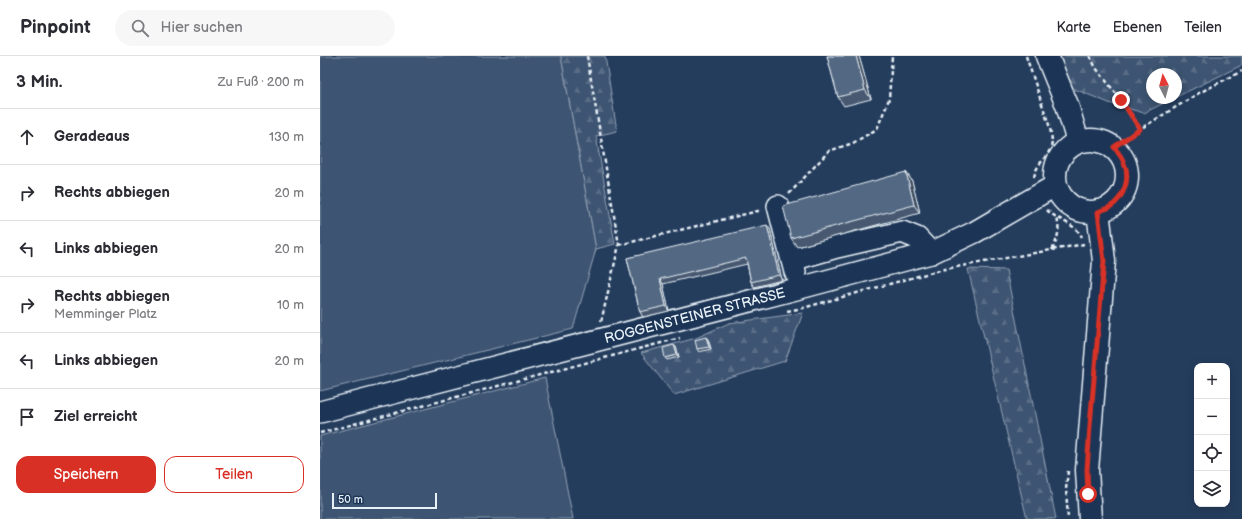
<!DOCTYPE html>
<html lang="de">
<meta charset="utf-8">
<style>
:root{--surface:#fff;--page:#f7f7f7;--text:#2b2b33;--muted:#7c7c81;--line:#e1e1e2;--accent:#d93025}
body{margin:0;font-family:"Balsamiq Sans",sans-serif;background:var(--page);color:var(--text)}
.controls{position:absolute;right:12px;bottom:12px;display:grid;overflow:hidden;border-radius:8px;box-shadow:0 2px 10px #0003}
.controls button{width:36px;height:36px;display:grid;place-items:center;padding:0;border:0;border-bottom:1px solid var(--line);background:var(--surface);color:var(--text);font:20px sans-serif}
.compass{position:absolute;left:826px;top:12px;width:36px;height:36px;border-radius:50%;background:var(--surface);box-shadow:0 2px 10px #0003;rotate:354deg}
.scale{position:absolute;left:12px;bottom:10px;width:105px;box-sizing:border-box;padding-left:4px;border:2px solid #e8f1f8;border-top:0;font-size:11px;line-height:14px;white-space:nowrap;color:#e8f1f8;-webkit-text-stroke:3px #1d3557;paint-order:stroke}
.stop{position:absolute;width:12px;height:12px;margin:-9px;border:3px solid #d93025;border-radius:50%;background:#fff}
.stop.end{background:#d93025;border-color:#fff;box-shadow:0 1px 4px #0008}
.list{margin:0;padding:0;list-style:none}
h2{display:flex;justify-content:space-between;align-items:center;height:52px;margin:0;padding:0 16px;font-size:17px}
h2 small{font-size:13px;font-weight:400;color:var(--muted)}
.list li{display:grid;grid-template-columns:26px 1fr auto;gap:12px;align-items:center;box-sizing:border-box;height:56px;padding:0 16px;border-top:1px solid var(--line)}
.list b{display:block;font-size:15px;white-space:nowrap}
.list p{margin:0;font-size:13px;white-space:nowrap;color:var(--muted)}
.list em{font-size:13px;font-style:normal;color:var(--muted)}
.actions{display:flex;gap:8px;padding:12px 16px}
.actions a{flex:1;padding:9px 0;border:1px solid var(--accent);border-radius:12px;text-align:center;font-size:14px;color:var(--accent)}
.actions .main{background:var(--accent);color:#fff}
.icon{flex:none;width:22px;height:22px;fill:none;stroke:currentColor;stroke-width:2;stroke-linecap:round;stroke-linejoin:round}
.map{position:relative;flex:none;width:922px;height:463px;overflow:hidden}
header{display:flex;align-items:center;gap:24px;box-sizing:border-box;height:56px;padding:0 20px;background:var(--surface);border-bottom:1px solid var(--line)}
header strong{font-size:19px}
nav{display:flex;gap:22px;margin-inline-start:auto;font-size:14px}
.search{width:280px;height:36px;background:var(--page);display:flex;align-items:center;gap:10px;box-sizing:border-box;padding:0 14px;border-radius:22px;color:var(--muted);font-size:15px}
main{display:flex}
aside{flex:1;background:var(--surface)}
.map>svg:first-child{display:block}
.grass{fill:#3e5472;stroke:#93a2b5}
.forest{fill:url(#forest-firs);stroke:#93a2b5}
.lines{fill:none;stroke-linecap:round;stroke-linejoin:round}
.minor-casing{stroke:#e8f1f8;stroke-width:24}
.major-casing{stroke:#e8f1f8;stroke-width:25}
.path{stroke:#e8f1f8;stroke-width:2.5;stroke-dasharray:4 3;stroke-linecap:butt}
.minor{stroke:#1d3557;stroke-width:21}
.major{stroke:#1d3557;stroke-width:22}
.wall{fill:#475970;stroke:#e8f1f8}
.shaded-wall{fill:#3a485b;stroke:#e8f1f8}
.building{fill:#536782;stroke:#e8f1f8}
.route{stroke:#d93025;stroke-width:5}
.labels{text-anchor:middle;stroke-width:3.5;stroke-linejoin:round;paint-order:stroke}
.street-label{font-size:14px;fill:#e8f1f8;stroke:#1d3557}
</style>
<header>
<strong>Pinpoint</strong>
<div class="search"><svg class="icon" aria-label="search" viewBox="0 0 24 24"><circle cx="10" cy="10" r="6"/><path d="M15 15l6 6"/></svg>Hier suchen</div>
<nav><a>Karte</a><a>Ebenen</a><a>Teilen</a></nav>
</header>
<main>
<aside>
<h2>3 Min.<small>Zu Fuß · 200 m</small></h2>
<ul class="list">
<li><svg class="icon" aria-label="ahead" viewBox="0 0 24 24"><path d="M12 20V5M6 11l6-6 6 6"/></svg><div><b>Geradeaus</b></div><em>130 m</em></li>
<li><svg class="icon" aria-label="right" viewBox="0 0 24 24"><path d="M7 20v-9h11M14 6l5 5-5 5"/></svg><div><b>Rechts abbiegen</b></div><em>20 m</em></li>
<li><svg class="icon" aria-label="left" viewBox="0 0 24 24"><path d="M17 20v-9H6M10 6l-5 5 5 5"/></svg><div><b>Links abbiegen</b></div><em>20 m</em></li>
<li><svg class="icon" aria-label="right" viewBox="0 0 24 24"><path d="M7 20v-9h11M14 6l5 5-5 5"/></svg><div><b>Rechts abbiegen</b><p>Memminger Platz</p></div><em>10 m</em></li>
<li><svg class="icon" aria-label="left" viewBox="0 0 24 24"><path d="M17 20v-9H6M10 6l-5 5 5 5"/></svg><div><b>Links abbiegen</b></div><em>20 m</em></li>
<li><svg class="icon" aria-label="arrive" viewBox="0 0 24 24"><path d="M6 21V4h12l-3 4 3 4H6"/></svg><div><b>Ziel erreicht</b></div></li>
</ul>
<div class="actions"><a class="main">Speichern</a><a>Teilen</a></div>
</aside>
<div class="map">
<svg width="922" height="463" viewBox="0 0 922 463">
<defs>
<pattern id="forest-firs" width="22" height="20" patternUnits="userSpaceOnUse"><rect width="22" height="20" fill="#3e5472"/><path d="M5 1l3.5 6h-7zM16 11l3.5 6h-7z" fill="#5a6d87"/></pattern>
</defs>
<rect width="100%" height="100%" fill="#253d5d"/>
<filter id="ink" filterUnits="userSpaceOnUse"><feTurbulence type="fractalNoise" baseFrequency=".025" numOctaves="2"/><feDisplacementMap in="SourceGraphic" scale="8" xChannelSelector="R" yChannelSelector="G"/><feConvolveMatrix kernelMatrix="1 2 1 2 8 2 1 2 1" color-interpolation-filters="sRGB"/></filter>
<g filter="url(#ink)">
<path class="grass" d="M 0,0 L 241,0 L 276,193 L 253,273 L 0,335 Z
M 225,322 L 253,463 L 0,463 L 0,380 Z"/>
<path class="forest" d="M 241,0 L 285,0 L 297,75 L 276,80 L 295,188 L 276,193 Z
M 739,0 L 922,0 L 922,9 L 856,41 L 856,18 L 832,18 L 832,42 L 854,42 L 824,57 L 789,47 L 752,32 Z
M 648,213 L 686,214 L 736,463 L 707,463 Z
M 483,257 L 465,305 L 354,339 L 321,297 L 376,282 L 409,267 Z"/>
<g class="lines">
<defs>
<g id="minor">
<path d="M 458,150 L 475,216"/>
<path d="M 472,204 L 517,191 L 582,176 L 597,182 L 611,197"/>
<path id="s1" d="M 0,356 L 480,232 L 611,197 L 655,176 L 736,129"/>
</g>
<path id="major" d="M 727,0 L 747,49 L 758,86
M735 120a36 36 0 1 1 72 0a36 36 0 1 1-72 0Z
M 770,463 L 767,414 L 784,205 L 778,155"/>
</defs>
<use href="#minor" class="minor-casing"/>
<use href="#major" class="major-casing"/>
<path class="path" d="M 267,0 L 299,189 L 281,266
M 706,0 L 730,72 C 731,78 733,85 731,91 C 727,103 716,107 714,122
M 770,0 L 776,12 L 801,44 L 820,73
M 794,91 L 820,73 L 879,37 L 922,15
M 469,138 L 509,95 L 533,87 L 557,73 L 569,43 L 572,0
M 727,154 C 738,165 755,167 762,181
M 299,189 L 442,154
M 732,194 C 738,183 740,174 737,162
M 467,255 L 483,252 L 620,214 L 764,188
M 0,377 L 360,282
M 748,415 L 746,433 L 748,463"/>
<use href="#minor" class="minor"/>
<use href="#major" class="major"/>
</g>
<path class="wall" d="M 507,0 L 539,0 L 551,43 L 524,50 L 518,41 Z
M 586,116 L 592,125 L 600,157 L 477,191 L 471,182 Z
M 450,173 L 462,224 L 434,231 L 431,226 L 427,208 L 343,228 L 349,255 L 323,261 L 320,256 L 307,202 Z
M 386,281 L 388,283 L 391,293 L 379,296 L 377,293 Z
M 356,291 L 359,301 L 347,304 L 345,302 Z"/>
<path class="shaded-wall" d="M 536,0 L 539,0 L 551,43 L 545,34 Z
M 586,116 L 592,125 L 600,157 L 594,149 Z
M 447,169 L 450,173 L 462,224 L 459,219 Z
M 340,223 L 343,228 L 349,255 L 346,250 Z
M 386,281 L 388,283 L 391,293 L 389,291 Z
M 354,289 L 356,291 L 359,301 L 357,299 Z"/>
<path class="building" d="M 507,0 L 536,0 L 545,34 L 518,41 Z
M 586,116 L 594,149 L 471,182 L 463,150 Z
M 447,169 L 459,219 L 431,226 L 426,202 L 340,223 L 346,250 L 320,256 L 307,202 Z
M 386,281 L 389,291 L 377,293 L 375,284 Z
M 354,289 L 357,299 L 345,302 L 343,292 Z"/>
</g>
<g class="lines" filter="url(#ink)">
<path class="route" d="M 768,438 L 767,414 L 770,370 L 784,205 L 778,156 C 782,154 786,153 790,151 C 804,142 811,122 804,107 C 802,101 798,96 794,91 L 820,73 L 801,44"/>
</g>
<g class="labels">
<g class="street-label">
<text dy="5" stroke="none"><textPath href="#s1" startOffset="387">ROGGENSTEINER STRASSE</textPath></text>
</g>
</g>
</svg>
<div class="controls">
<button>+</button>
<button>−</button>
<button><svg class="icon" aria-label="locate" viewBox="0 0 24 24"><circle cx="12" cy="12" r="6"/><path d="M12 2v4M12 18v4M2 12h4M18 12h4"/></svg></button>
<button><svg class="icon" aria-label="layers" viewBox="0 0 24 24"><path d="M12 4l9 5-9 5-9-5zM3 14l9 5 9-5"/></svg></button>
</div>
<svg class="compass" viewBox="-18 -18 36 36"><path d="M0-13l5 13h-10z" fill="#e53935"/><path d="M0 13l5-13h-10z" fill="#7c7c81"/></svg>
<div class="scale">50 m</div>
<div class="stop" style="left:768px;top:438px"></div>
<div class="stop end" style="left:801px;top:44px"></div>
</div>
</main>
